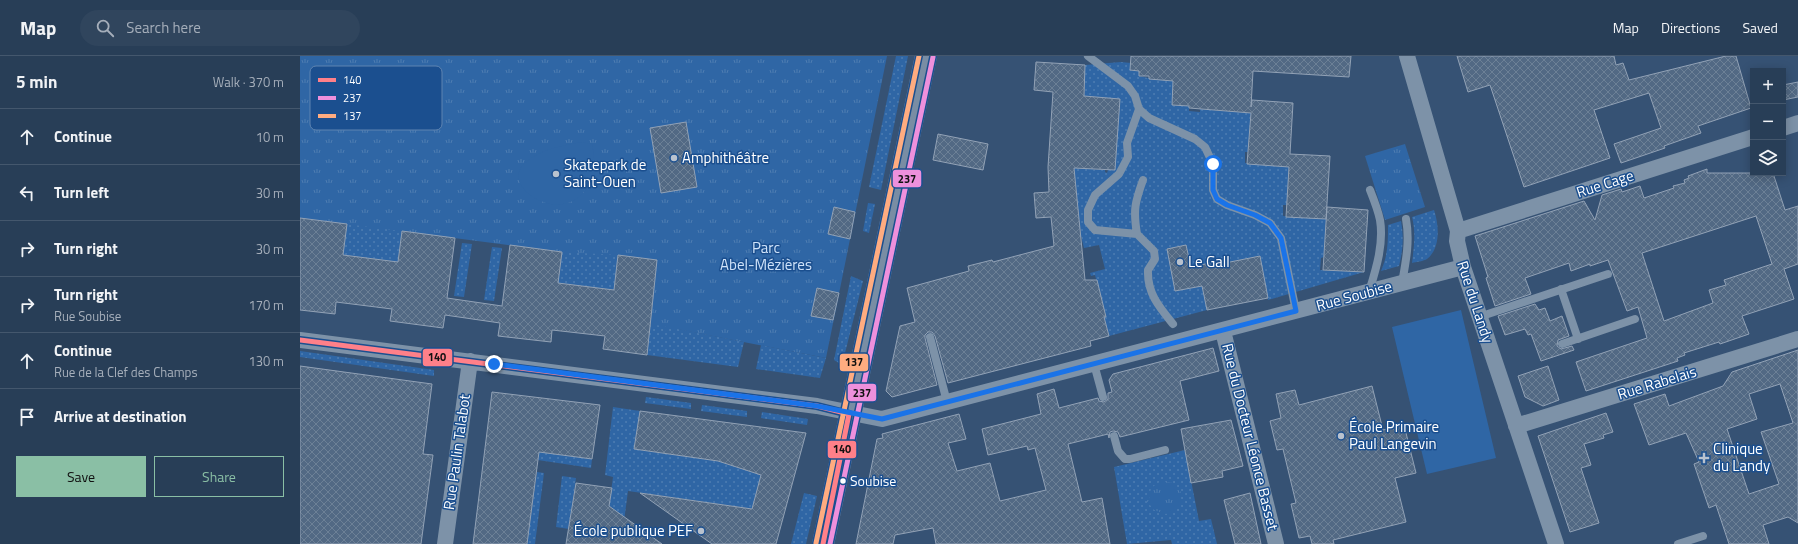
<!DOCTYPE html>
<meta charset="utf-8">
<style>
:root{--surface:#283e57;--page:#30455d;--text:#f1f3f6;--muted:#a5aeba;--line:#44576d;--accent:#8abfa5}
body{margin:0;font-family:"Titillium Web",sans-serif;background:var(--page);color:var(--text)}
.controls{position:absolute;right:12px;top:12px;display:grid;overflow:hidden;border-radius:0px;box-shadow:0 2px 10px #0003}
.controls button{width:36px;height:36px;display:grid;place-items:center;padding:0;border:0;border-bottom:1px solid var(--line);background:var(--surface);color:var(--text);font:20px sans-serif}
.stop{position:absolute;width:12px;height:12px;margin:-9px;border:3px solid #1a73e8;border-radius:50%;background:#fff}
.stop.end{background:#1a73e8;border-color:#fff;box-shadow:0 1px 4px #0008}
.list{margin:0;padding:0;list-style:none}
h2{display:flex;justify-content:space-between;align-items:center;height:52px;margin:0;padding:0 16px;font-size:17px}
h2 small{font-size:13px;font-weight:400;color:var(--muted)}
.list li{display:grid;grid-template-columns:26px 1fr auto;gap:12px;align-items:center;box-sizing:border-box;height:56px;padding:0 16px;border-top:1px solid var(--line)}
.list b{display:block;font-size:15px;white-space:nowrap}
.list p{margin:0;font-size:13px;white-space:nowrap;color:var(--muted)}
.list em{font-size:13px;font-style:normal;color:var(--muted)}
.actions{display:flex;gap:8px;padding:12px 16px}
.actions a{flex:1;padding:9px 0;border:1px solid var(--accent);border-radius:0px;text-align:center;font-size:14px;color:var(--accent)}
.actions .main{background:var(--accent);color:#111}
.icon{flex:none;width:22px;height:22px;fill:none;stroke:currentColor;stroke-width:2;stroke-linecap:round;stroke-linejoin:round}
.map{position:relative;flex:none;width:1498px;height:488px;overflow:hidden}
header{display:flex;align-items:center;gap:24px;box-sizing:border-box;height:56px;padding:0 20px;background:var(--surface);border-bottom:1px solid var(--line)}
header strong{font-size:19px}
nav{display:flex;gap:22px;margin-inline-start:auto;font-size:14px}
.search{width:280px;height:36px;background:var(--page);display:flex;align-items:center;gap:10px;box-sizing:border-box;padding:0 14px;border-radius:22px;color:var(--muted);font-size:15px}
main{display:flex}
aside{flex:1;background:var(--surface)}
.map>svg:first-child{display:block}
.grass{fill:url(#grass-dots)}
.park{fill:url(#park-tufts)}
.pitch{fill:#2f66a5}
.building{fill:url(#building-cross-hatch);stroke:#92a2b6;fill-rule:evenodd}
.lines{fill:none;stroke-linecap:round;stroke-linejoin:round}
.service{stroke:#7d92a8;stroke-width:8}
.minor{stroke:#7d92a8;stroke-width:16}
.secondary{stroke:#798da4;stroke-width:22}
.bus-1-casing{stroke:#1b4f8f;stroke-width:8}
.bus-2-casing{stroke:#1b4f8f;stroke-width:8}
.bus-3-casing{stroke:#1b4f8f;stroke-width:8}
.bus-1{stroke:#ff8089;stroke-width:5}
.bus-2{stroke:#ee90dc;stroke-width:5}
.bus-3{stroke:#ffac80;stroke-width:5}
.route{stroke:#1a73e8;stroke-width:5}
.poi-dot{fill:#b9c2ce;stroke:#1b4f8f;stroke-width:1.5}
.bus-dot{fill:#fff;stroke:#1b4f8f;stroke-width:1.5}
.labels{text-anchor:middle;stroke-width:3;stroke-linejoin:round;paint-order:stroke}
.bus-label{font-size:14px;fill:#fff;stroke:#1b4f8f;text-anchor:start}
.poi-label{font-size:15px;fill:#fff;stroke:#1b4f8f;text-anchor:start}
.street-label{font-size:15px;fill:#fff;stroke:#1b4f8f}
.park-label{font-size:15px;fill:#cfe3fa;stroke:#1b4f8f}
.key{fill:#1b4f8f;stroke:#5f84b1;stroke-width:1}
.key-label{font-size:11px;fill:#fff}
.line-badge{stroke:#1b4f8f;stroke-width:1.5}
.pale-badge-label{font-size:11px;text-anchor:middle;font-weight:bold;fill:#111}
</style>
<header>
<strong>Map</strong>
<div class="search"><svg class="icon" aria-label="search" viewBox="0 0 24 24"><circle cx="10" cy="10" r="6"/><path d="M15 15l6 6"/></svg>Search here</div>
<nav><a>Map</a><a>Directions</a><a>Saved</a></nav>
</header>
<main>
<aside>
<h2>5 min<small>Walk · 370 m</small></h2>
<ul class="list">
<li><svg class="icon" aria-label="ahead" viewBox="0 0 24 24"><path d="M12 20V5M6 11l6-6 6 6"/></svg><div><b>Continue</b></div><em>10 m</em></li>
<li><svg class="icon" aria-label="left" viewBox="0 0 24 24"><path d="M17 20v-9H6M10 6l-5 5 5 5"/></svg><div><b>Turn left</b></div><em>30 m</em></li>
<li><svg class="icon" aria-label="right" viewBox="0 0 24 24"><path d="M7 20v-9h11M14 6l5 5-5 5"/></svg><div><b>Turn right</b></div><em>30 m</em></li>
<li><svg class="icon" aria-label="right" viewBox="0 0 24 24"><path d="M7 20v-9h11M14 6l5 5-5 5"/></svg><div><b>Turn right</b><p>Rue Soubise</p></div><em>170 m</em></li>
<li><svg class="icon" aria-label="ahead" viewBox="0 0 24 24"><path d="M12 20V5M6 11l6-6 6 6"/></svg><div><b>Continue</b><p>Rue de la Clef des Champs</p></div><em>130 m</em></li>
<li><svg class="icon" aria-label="arrive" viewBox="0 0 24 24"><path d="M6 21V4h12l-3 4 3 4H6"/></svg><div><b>Arrive at destination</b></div></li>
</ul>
<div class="actions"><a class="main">Save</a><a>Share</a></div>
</aside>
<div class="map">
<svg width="1498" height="488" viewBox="0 0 1498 488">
<defs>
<pattern id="grass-dots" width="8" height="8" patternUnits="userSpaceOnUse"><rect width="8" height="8" fill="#2f66a5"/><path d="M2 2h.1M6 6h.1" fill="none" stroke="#4e7db2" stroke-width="1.8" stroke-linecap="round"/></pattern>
<pattern id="park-tufts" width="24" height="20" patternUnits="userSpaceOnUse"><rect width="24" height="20" fill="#2f66a5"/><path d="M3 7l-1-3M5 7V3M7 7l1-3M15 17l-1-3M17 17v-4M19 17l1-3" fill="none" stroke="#4e7db2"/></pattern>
<pattern id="building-cross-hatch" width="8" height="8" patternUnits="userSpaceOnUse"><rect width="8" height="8" fill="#526984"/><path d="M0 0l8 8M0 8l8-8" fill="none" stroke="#6c8096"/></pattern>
</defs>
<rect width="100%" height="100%" fill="#365274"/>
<path class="grass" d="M 596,0 L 608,0 L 581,134 L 569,131 Z
M 821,6 L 831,7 L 830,14 L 839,15 L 839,20 L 858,24 L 891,11 L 872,49 L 889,50 L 889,55 L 900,56 L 900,53 L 951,57 L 948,96 L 945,96 L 945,107 L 989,111 L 987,149 L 983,149 L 983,160 L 1026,163 L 1024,201 L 1021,202 L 1020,214 L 1064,216 L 968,244 L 960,200 L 910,210 L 909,207 L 899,209 L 891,213 L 886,189 L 867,193 L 902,227 L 907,254 L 809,280 L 804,261 L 806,261 L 795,219 L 791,220 L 790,217 L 805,213 L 799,189 L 784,192 L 781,180 L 774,112 L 805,114 L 805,116 L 807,117 L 808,114 L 815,114 L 784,44 L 785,28 L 783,28 L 785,9 Z
M 0,133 L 155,182 L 102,175 L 98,206 L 43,199 L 47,168 L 0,162 Z
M 363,146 L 379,273 L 444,286 L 438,311 L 347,299 L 357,204 L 318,199 L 314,234 L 258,227 L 262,196 L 210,189 Z
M 568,147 L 575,148 L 569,177 L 563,175 Z
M 1134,154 C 1139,169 1141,192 1127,203 C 1124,205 1116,206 1112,207 C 1114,191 1116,176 1112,161 Z
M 1101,165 C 1104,181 1103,194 1099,210 L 1081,215 C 1088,199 1088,186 1088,169 Z
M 162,187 L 172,188 L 164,241 L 154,240 Z
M 192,191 L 202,192 L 194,245 L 184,244 Z
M 551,220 L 563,225 L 542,309 L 534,304 Z
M 461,289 L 526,302 L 520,322 L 456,313 Z
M 0,295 L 134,314 L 134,320 L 0,301 Z
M 346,341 L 391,347 L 391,353 L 345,347 Z
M 402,349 L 447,355 L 447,361 L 401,355 Z
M 313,351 L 340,355 L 334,393 L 418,405 L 461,419 L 453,453 L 328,435 L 321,488 L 304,488 L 313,421 L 305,419 Z
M 462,356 L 508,363 L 507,369 L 461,362 Z
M 885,394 L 899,465 L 911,463 L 917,488 L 872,488 L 871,484 L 827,488 L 814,411 Z
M 239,396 L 292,403 L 291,412 L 238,404 Z
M 237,416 L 244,417 L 235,488 L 227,488 Z
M 262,420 L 276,422 L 269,473 L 256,471 Z
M 504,437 L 517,440 L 506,488 L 491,488 Z"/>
<path class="park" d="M 0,0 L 587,0 L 526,302 L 351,268 L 357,204 L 318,199 L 262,196 L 0,162 Z
M 1105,88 L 1125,151 L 1085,164 L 1065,100 Z
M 861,425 L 873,427 L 881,436 C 882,448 877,455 866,458 L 854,454 L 846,444 L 849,443 L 851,432 Z"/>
<path class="pitch" d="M 281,86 L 292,88 C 295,102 295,115 289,127 C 268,175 197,131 225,107 C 240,93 262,90 281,86 Z
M 1161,254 L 1196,402 L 1127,418 L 1092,271 Z"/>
<path class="building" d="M 831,0 L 1051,0 L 1049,21 L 953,15 L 951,51 L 952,44 L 993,47 L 990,98 L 1030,100 L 1026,163 L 986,161 L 989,111 L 947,108 L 951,57 L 889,52 L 889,50 L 872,49 L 873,25 L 849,23 L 849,20 L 839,20 L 839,15 L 830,14 Z
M 1157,0 L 1314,0 L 1316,9 L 1323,7 L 1329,24 L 1426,0 L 1436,0 L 1451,52 L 1398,70 L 1401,77 L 1364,90 L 1365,92 L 1321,107 L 1314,88 L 1361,72 L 1349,37 L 1294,54 L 1310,102 L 1224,131 L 1190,29 L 1168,36 Z
M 736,6 L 785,9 L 784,40 L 820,43 L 815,114 L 774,112 L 785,224 L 797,224 L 806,261 L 804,261 L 809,280 L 790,285 L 791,290 L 648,327 L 635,280 L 632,276 L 628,276 L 625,279 L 625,282 L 637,329 L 592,341 L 586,335 L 600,270 L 615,266 L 607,232 L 669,215 L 668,210 L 692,204 L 693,206 L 754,190 L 751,161 L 736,162 L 734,137 L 749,136 L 748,111 L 753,36 L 734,34 Z
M 1498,26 L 1498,41 L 1483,44 L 1483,29 Z
M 386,66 L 397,131 L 361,137 L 350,72 Z
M 638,78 L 688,88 L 683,114 L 633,104 Z
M 1407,113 L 1407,117 L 1473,117 L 1485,154 L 1498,150 L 1498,208 L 1484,213 L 1494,243 L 1442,260 L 1449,278 L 1420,288 L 1419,286 L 1384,297 L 1385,299 L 1377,302 L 1378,305 L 1286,335 L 1276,306 L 1347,282 L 1338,251 L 1327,255 L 1308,204 L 1290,210 L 1290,208 L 1271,215 L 1269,207 L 1225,222 L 1231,238 L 1195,250 L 1186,222 L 1188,221 L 1175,180 L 1284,145 L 1295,164 L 1302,139 L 1321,133 L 1322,136 L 1340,130 L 1344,142 L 1374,132 L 1373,130 L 1385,127 L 1384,124 L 1389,122 L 1388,120 ZM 1456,160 L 1472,208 L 1424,224 L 1426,229 L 1409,234 L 1413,247 L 1364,265 L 1342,197 Z
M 534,151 L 555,156 L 550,183 L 528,178 Z
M 1027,151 L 1068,154 L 1064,216 L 1023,214 Z
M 0,162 L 47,168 L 43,199 L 98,206 L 102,175 L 155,182 L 147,242 L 202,250 L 210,189 L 262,196 L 258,227 L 314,234 L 318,199 L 357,204 L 347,299 L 303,293 L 305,280 L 252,274 L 251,286 L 198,280 L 200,267 L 145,259 L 143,272 L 90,265 L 92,253 L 36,246 L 35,258 L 0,254 Z
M 886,189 L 891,211 L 910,207 L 910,210 L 960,200 L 968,242 L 907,254 L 902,230 L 875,235 L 867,193 Z
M 517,232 L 539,237 L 533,264 L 511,260 Z
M 1235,248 L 1239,254 L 1245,252 L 1250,265 L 1262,260 L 1269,280 L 1258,284 L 1257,290 L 1261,293 L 1272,290 L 1274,294 L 1241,305 L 1231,278 L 1228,279 L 1225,273 L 1205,279 L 1198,260 Z
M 913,292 L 919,315 L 880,325 L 889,364 L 820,381 L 818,376 L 813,375 L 810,376 L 809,382 L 808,378 L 768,388 L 782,446 L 802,442 L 810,488 L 636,488 L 633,472 L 595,479 L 593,488 L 556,488 L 577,383 L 583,382 L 582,378 L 659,358 L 666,383 L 648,387 L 657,415 L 690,407 L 700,445 L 746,434 L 735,392 L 728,394 L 727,390 L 688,399 L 682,373 L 741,358 L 737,338 L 754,333 L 759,352 L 798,342 L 799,345 L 804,346 L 808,343 L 808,337 L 812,336 L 809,324 L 813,318 Z
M 1498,294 L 1498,467 L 1488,461 L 1463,469 L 1469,488 L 1429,488 L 1416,449 L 1409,452 L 1394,408 L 1399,406 L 1386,377 L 1349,389 L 1334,348 L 1365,338 L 1369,350 L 1423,330 L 1432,316 ZM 1480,328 L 1493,367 L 1461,376 L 1479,428 L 1449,438 L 1427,373 L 1457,363 L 1449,338 Z
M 0,310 L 132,328 L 123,398 L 133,399 L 121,488 L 0,488 Z
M 1248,310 L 1259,344 L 1243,350 L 1225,341 L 1218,320 Z
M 1072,330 L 1083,374 L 1104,369 L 1116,417 L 1095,422 L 1106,466 L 1033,484 L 1034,488 L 1012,488 L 1010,480 L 999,482 L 991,448 L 996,447 L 983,393 L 977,394 L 970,365 L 981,362 L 976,338 L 995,334 L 999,349 Z
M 192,336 L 300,349 L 292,403 L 239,396 L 227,488 L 173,488 Z
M 340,355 L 506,377 L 476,488 L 412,488 L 340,437 L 452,453 L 461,419 L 418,405 L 334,393 Z
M 1306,357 L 1313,376 L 1303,379 L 1304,382 L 1284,388 L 1291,409 L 1281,412 L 1299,467 L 1270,476 L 1238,380 Z
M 931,364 L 943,410 L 922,415 L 923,421 L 891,427 L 881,373 Z
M 276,427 L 312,432 L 309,450 L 362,488 L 266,488 Z
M 950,437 L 961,488 L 935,488 L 924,444 Z"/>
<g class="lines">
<path class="service" d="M 788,0 L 828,30 L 835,40 L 839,53 L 827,87 L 828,101 L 819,118 L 795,139 L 788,154 L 788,166 L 795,174 L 837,178 L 854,195 L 855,203 L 848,214 C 847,237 859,251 873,268
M 839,53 L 849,62 L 895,83 L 905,91 L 913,108 L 913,134 L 917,143 L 927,149 L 955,159 L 970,167 L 981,182 L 996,255
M 837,178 C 833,154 835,146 843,124
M 1102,227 C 1106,205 1110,185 1106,163
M 1261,233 L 1278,283
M 1069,236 C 1076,213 1084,188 1080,164 C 1078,154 1074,144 1070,134
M 1179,261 L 1308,218
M 630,281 L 647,346
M 1262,288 L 1335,263
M 794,308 L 803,341
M 814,380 L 818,395 L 825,403 L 830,403 L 865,394
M 1378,488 L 1403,480"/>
<path class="minor" d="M 1107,0 L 1158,175 L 1157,185 L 1163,211 L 1256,488
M 1483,72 L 1498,67
M 1158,175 L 1453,81
M 923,275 L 976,488
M 0,284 L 517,350 L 582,363 L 1163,211
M 1216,370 L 1498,283
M 145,488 L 170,305"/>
<path class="secondary" d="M 523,488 L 626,0"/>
<defs>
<path id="bus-1" d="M 0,284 L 517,350 L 549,358
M 523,488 L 549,358"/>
<path id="bus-2" d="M 530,488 L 633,1"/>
<path id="bus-3" d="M 516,487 L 619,0"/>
</defs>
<use href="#bus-1" class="bus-1-casing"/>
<use href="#bus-2" class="bus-2-casing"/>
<use href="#bus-3" class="bus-3-casing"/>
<use href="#bus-1" class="bus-1"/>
<use href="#bus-2" class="bus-2"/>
<use href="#bus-3" class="bus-3"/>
</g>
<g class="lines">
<path class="route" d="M 194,308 L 517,350 L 582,363 L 996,255 L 981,182 L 970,167 L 955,159 L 927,149 L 917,143 L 913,134 L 913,108"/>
</g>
<g class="poi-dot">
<circle cx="374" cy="102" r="4"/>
<circle cx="256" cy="118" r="4"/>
<circle cx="880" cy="206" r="4"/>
<circle cx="1041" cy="380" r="4"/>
<path d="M1402 396h4v4h4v4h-4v4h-4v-4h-4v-4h4z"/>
<circle cx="401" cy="475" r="4"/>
</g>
<circle class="bus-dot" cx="543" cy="425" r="3.5"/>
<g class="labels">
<g class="bus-label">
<text x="550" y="430">Soubise</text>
</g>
<g class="poi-label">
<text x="382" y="107">Amphithéâtre</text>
<text x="264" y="114">Skatepark de<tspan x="264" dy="17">Saint-Ouen</tspan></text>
<text x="888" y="211">Le Gall</text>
<text x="1049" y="376">École Primaire<tspan x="1049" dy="17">Paul Langevin</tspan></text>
<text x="1413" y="398">Clinique<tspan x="1413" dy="17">du Landy</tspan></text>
<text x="393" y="480" text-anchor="end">École publique PEF</text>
</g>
<g class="street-label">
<text transform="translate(1305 128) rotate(-18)" y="5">Rue Cage</text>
<text transform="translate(1054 240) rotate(-15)" y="5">Rue Soubise</text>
<text transform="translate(1175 246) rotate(72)" y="5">Rue du Landy</text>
<text transform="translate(1357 327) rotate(-17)" y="5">Rue Rabelais</text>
<text transform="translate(950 381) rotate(76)" y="5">Rue du Docteur Léonce Basset</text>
<text transform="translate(157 396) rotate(-82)" y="5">Rue Paulin Talabot</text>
</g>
<g class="park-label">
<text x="466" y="197">Parc<tspan x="466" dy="17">Abel-Mézières</tspan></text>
</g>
</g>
<rect x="10" y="10" width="132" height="64" rx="6" class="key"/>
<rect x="18" y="22" width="18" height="4" fill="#ff8089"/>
<rect x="18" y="40" width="18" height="4" fill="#ee90dc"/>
<rect x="18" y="58" width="18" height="4" fill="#ffac80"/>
<g class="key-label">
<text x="43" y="28">140</text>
<text x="43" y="46">237</text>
<text x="43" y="64">137</text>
</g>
<g class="line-badge">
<rect x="592" y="113" width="30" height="19" rx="4" fill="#ee90dc"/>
<rect x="122" y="292" width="31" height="19" rx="4" fill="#ff8089"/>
<rect x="539" y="297" width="30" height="19" rx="4" fill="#ffac80"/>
<rect x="547" y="327" width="30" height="19" rx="4" fill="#ee90dc"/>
<rect x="527" y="384" width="30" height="19" rx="4" fill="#ff8089"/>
</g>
<g class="pale-badge-label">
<text x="607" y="127">237</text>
<text x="137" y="305">140</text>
<text x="554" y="310">137</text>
<text x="562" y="341">237</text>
<text x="542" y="397">140</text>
</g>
</svg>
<div class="controls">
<button>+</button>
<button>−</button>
<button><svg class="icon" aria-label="layers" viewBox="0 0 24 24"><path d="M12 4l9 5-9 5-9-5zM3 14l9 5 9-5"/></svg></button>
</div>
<div class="stop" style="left:913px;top:108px"></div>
<div class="stop end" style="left:194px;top:308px"></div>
</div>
</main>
